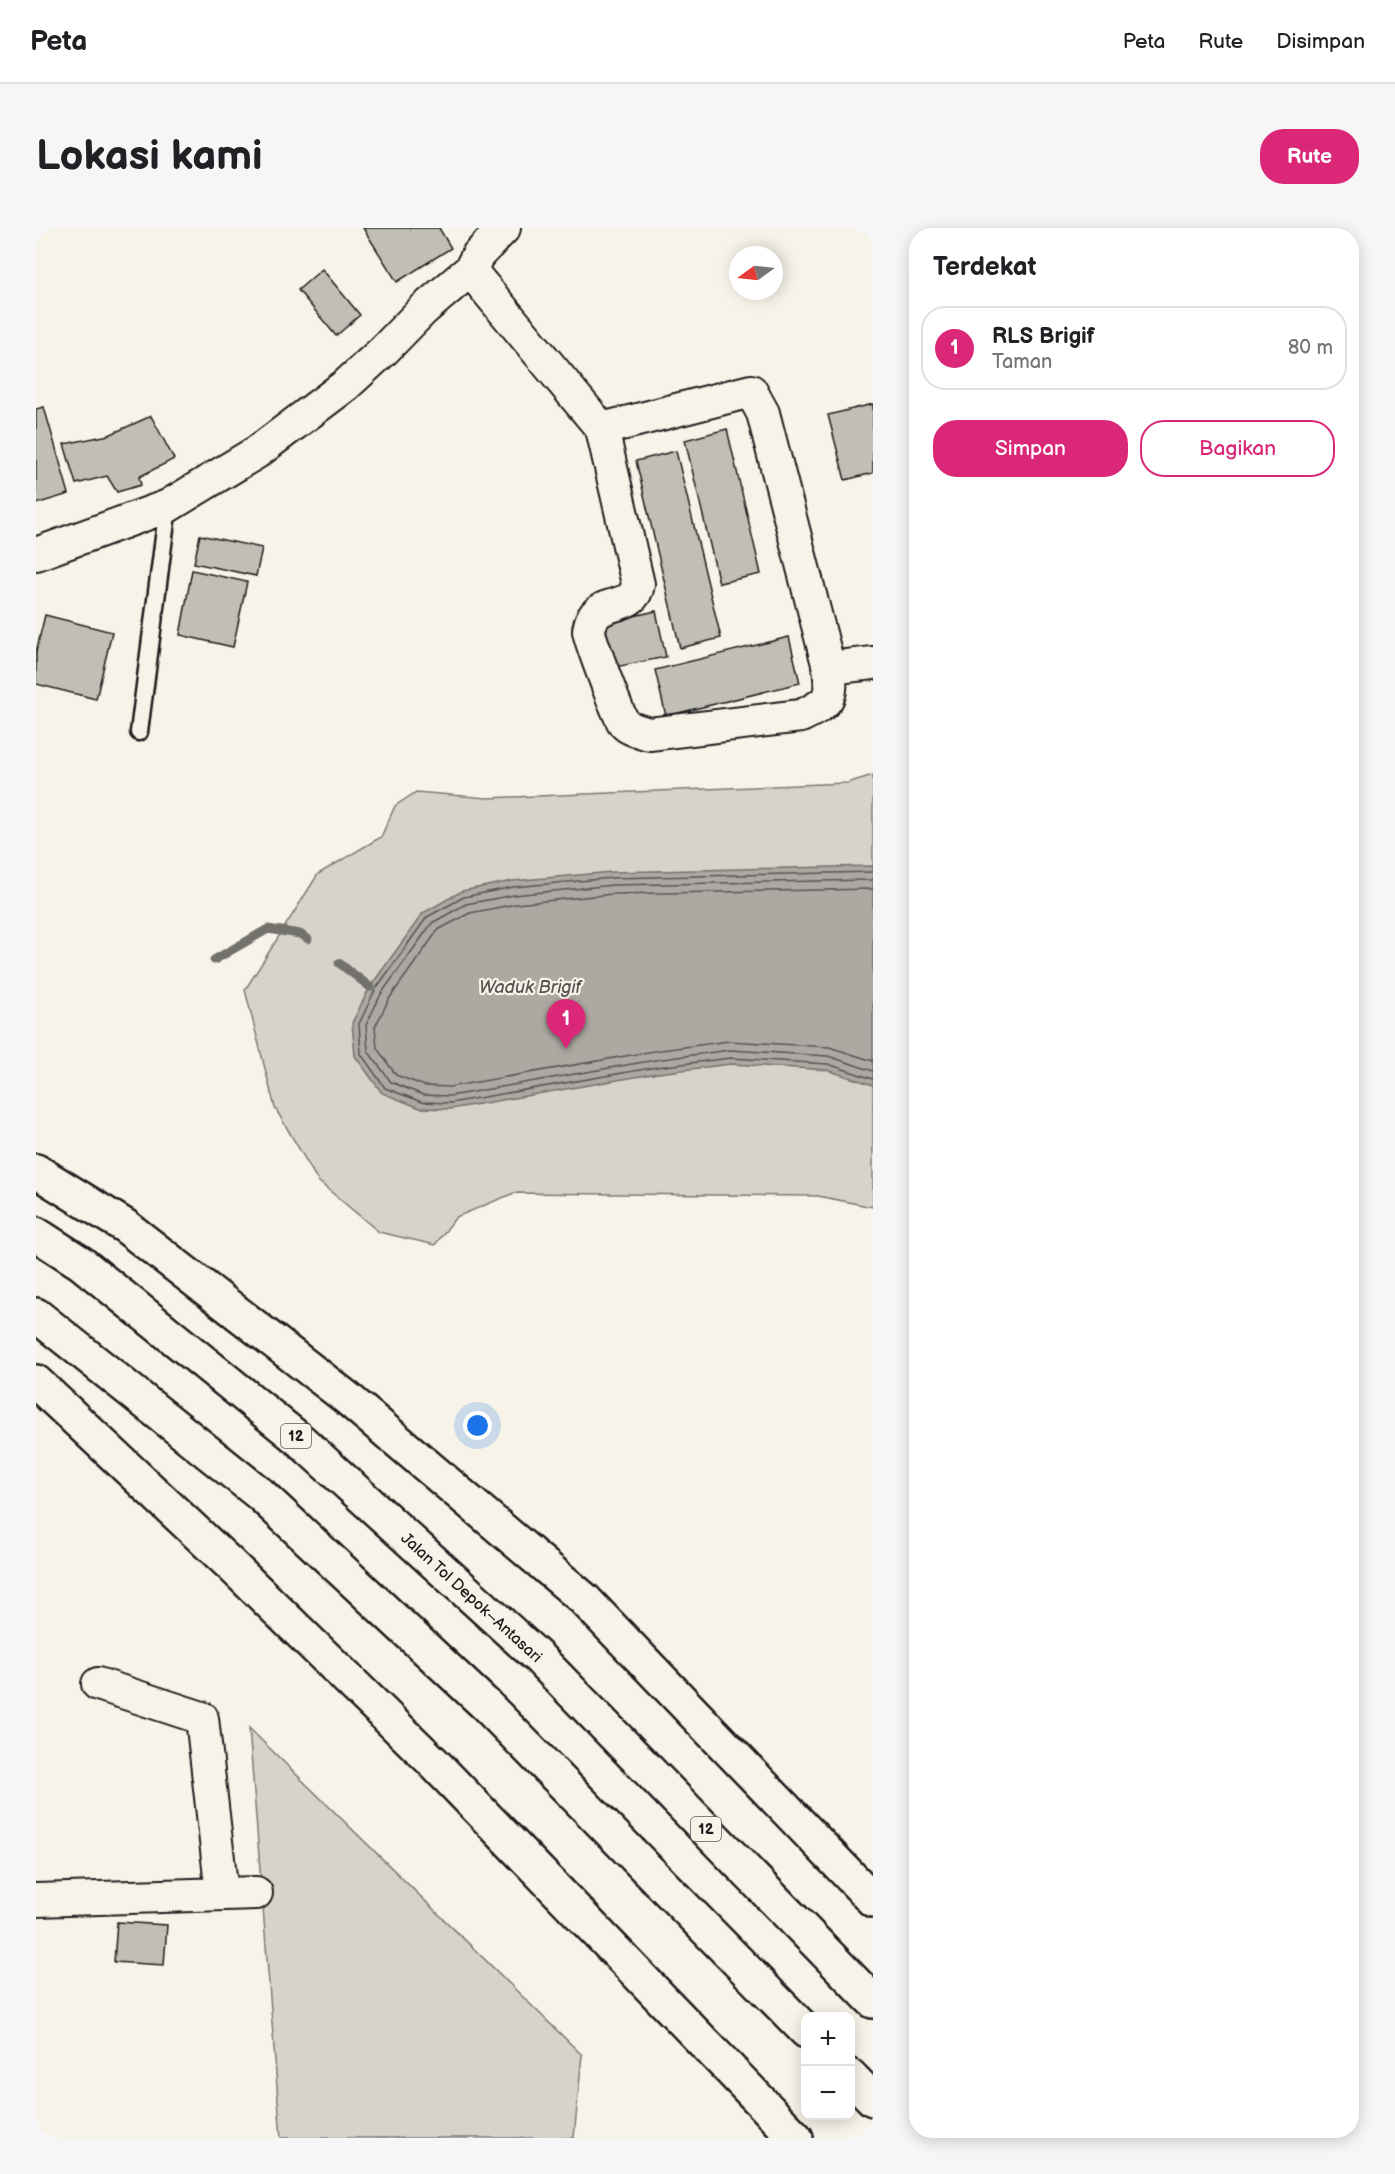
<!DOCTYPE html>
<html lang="id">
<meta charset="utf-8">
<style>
:root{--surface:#fff;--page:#f6f6f6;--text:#202124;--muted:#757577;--line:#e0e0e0;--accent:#db2777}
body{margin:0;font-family:"Balsamiq Sans",sans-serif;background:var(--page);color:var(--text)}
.controls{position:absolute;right:18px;bottom:18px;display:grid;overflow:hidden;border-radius:12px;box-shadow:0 3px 15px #0003}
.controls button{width:54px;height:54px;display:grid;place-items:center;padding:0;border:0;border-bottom:2px solid var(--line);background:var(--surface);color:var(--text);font:30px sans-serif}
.compass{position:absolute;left:693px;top:18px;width:54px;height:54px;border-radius:50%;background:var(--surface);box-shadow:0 3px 15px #0003;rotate:255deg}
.you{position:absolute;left:442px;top:1198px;width:21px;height:21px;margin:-15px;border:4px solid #fff;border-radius:50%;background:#1a73e8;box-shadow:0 0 0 9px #1a73e833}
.badge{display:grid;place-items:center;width:39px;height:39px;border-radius:50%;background:var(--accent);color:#fff;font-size:20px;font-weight:700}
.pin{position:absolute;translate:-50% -50px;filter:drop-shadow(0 2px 3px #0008)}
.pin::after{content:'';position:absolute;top:32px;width:21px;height:18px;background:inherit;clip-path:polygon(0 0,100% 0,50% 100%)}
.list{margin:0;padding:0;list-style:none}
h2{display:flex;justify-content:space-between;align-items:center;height:78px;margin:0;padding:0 24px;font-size:26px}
h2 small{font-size:20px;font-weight:400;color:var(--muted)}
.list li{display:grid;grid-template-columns:39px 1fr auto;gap:18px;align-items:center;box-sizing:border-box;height:84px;margin:0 12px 12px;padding:0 12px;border:2px solid var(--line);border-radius:24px}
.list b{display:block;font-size:22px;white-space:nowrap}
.list p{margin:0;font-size:20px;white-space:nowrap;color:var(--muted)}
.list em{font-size:20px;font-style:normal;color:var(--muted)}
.actions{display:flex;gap:12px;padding:18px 24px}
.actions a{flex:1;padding:14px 0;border:2px solid var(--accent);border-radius:24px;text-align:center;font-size:21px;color:var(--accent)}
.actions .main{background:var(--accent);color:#fff}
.map{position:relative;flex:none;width:837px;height:1910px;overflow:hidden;border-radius:24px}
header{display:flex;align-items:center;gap:36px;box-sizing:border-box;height:84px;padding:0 30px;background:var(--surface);border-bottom:2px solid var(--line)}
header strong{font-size:28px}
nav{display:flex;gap:33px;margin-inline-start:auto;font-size:21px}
.intro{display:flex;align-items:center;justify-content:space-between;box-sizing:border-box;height:144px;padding:0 36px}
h1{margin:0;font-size:42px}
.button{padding:15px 27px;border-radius:24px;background:var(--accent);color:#fff;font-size:21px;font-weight:700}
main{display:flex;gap:36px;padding:0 36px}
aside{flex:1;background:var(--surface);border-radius:24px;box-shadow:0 3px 15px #0003}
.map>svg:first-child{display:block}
.green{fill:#d7d3cb;stroke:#7a7874;stroke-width:1.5}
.water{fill:#aca9a2;stroke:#72716c;stroke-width:1.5}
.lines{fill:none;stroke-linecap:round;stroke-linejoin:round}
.shore{stroke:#565452;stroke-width:1.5}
.stream{stroke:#72716c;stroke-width:9}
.building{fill:#c0beb5;stroke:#1c1c1c;stroke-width:1.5}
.service-casing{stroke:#1c1c1c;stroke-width:21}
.minor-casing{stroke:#1c1c1c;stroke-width:36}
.motorway-casing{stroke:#1c1c1c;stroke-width:38}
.service{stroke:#f7f3e8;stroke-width:16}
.minor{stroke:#f7f3e8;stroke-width:32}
.motorway{stroke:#f7f3e8;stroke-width:33}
.labels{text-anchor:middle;stroke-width:4.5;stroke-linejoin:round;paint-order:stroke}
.shield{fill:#f7f3e8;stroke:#5e5c59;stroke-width:1.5}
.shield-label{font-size:15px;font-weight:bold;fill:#1c1c1c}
.street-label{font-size:16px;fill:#1c1c1c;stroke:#f7f3e8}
.water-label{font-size:18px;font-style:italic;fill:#565452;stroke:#f7f3e8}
</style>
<header>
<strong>Peta</strong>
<nav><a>Peta</a><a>Rute</a><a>Disimpan</a></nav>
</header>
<div class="intro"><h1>Lokasi kami</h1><a class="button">Rute</a></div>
<main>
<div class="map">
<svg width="837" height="1910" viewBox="0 0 837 1910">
<rect width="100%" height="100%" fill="#f7f3e8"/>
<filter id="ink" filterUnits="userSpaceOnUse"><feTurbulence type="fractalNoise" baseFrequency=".0167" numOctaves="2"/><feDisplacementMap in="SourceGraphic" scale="12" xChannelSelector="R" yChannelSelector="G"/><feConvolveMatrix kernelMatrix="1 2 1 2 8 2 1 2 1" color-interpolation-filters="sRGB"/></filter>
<g filter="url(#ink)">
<path class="green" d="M 837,547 L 837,979 L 782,968 L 478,965 L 420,989 L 399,1017 L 343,1004 L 282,953 L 239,880 L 209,762 L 282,646 L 345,609 L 359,578 L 380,564 L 451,570 L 811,555 Z
M 213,1500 L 546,1827 L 538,1910 L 245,1910 Z"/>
<path class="water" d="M 837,638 L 837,857 L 791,842 L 695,836 L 622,845 L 414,881 L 384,880 L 346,865 L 319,828 L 316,795 L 334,759 L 387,685 L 426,663 L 476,653 L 576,644 Z"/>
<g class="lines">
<path class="shore" d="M 837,644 L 576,650 L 477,659 L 428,669 L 391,689 L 339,762 L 323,796 L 325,826 L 349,860 L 386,874 L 414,875 L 621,839 L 695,830 L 792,836 L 837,851
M 837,652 L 577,657 L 478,667 L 430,676 L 396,695 L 345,766 L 330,797 L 332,823 L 355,854 L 387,867 L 414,868 L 619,832 L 694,822 L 792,828 L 837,843
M 837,661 L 577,666 L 480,676 L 434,685 L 402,702 L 353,771 L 339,799 L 341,820 L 360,847 L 389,858 L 413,859 L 618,823 L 693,813 L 793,819 L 837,833"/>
<path class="stream" d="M 178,732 L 232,701 L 264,706 L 272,711
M 303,735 L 334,759"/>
</g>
<path class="building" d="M 327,0 L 403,0 L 415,20 L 361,54 Z
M 286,41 L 324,87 L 300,108 L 262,62 Z
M 837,176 L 837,245 L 809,252 L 792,187 Z
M 8,179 L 33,266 L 0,276 L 0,181 Z
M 115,188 L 138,231 L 103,249 L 105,257 L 81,264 L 71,248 L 40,256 L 28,216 L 73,207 Z
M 691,201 L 725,346 L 683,355 L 649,212 Z
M 640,223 L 685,410 L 644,420 L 600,233 Z
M 164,307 L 226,320 L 220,348 L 158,335 Z
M 156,342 L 211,354 L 197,419 L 144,407 Z
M 620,383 L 630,429 L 569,441 L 558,397 Z
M 9,387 L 76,404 L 60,471 L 0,456 L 0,424 Z
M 753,409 L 764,455 L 630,488 L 619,442 Z
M 81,1694 L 131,1697 L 128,1737 L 78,1734 Z"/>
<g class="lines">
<defs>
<path id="service" d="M 103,504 L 132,278"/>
<path id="minor" d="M 434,42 L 566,201 L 715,163 L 727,185 L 793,440 C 797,472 793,474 765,488 L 613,506 C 605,503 594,502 588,495 C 582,487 554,412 553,403 C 553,400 555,393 557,390 C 568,371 599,382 602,356 L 566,201
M 0,326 L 132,278 L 221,224 L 310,157 L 347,123 L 387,82 L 434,42 L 442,27 L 468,0
M 793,440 L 837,435
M 62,1456 L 166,1490 L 186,1666
M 0,1672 L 220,1665"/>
<g id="motorway">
<path d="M 0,943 L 89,998 L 311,1170 L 548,1371 L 837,1672"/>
<path id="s1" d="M 0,1006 L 45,1035 L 265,1213 L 503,1430 L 837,1773"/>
<path d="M 0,1087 L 224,1266 L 450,1477 L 770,1803"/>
<path d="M 0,1154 L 195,1337 L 396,1533 L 760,1910"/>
<path d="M 814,1848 L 837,1871"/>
</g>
</defs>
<use href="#service" class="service-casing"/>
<use href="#minor" class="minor-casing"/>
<use href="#motorway" class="motorway-casing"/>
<use href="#service" class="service"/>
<use href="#minor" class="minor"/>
<use href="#motorway" class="motorway"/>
</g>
</g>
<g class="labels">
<g class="shield">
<rect x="245" y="1196" width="30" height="24" rx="4.5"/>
<rect x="655" y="1589" width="30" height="24" rx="4.5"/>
</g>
<g class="shield-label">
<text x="260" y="1213">12</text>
<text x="670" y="1606">12</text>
</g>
<g class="street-label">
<text dy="6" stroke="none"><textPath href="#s1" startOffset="568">Jalan Tol Depok–Antasari</textPath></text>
</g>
<g class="water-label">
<text x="494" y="765">Waduk Brigif</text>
</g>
</g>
</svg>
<div class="controls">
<button>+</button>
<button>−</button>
</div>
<svg class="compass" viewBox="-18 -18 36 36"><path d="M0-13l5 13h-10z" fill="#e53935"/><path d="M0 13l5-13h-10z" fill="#757577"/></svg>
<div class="you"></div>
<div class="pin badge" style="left:530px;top:821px">1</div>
</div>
<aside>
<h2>Terdekat<small></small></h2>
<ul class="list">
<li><span class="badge">1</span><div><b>RLS Brigif</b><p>Taman</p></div><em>80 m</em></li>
</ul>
<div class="actions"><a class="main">Simpan</a><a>Bagikan</a></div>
</aside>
</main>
